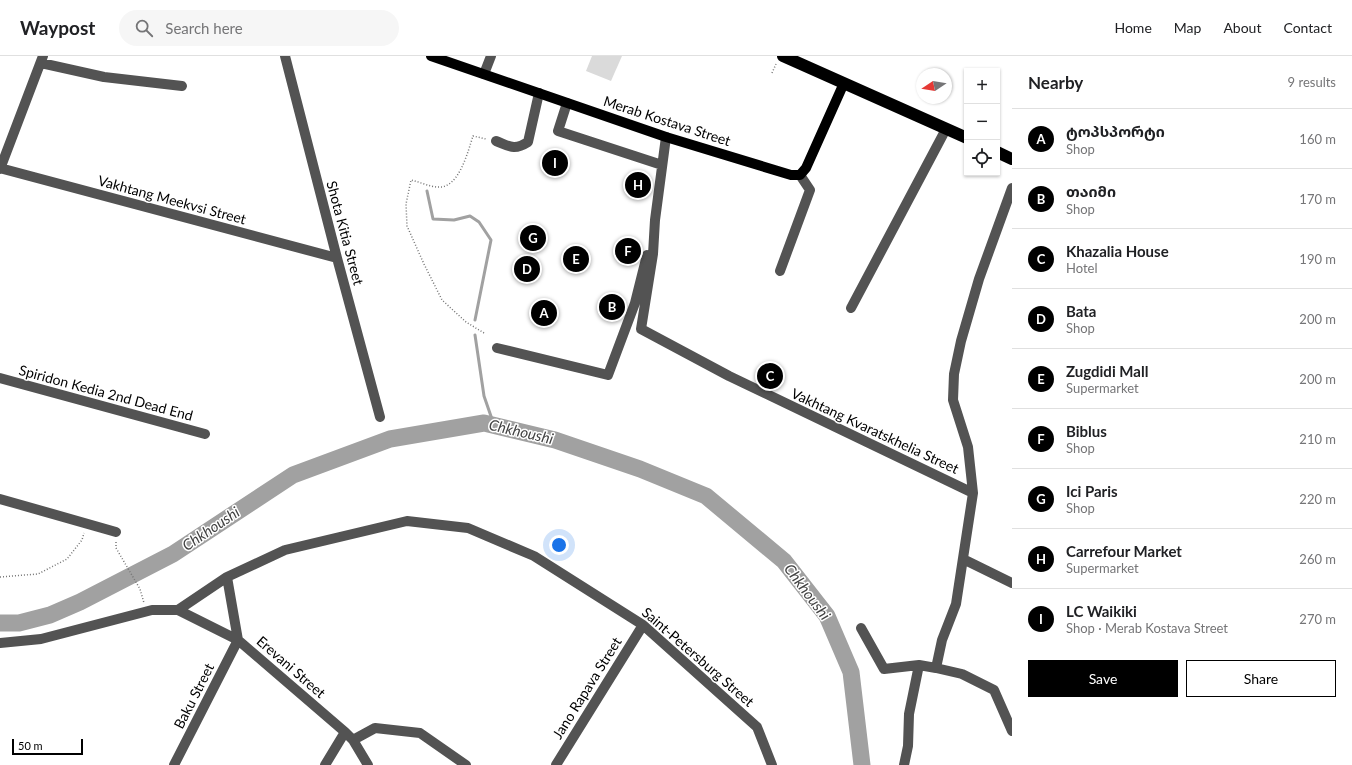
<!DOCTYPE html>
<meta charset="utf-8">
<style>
:root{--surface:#fff;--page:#f6f6f6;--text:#202124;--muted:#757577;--line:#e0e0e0;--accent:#000}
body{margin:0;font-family:Lato,"Noto Sans Georgian",sans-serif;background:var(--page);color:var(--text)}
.controls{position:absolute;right:12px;top:12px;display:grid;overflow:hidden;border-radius:0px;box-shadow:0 1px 3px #0004}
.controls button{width:36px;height:36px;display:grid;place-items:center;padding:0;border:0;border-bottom:1px solid var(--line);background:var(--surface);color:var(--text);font:20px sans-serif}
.compass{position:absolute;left:916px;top:12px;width:36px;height:36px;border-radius:50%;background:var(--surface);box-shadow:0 1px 3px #0004;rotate:258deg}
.scale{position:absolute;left:12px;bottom:10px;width:71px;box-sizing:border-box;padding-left:4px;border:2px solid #000;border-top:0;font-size:11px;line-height:14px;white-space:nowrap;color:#000;-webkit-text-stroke:3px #fff;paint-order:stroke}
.you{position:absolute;left:559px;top:489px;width:14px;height:14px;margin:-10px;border:3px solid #fff;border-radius:50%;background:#1a73e8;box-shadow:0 0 0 6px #1a73e833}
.badge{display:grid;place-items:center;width:26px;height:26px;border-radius:50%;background:var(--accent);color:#fff;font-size:13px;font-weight:700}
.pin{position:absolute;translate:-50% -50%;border:2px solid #fff;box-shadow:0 1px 4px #0006}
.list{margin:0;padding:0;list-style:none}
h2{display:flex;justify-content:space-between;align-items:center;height:52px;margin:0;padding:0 16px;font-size:17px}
h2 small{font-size:13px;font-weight:400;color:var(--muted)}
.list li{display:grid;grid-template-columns:26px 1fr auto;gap:12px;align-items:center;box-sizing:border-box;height:60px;padding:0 16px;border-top:1px solid var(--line)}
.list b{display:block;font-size:15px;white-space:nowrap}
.list p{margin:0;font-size:13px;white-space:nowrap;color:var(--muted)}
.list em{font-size:13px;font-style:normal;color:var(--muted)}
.actions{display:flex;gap:8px;padding:12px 16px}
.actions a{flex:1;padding:9px 0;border:1px solid var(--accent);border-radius:0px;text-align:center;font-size:14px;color:var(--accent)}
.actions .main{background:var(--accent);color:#fff}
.icon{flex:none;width:22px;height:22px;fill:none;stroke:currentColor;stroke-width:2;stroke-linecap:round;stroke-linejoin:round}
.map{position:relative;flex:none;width:1012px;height:709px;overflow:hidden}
header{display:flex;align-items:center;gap:24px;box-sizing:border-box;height:56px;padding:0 20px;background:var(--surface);border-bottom:1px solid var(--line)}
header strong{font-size:19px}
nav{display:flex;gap:22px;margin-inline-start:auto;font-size:14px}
.search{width:280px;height:36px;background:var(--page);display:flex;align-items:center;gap:10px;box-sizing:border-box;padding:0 14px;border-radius:22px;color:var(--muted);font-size:15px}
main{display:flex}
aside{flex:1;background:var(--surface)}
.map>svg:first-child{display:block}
.green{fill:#dadada}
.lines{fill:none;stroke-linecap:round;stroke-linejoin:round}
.stream{stroke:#a1a1a1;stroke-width:3}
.river{stroke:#a1a1a1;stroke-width:17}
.path{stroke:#757575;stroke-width:1.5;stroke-dasharray:1 2;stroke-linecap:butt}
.minor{stroke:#535353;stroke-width:10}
.major{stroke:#000;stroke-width:10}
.highway{stroke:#000;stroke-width:12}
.labels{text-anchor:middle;stroke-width:3;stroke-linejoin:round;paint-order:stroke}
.street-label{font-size:14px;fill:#000;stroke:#fff}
.water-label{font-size:15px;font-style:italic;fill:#424242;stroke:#fff}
</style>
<header>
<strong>Waypost</strong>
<div class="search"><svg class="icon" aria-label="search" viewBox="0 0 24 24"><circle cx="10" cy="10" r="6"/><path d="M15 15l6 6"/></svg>Search here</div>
<nav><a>Home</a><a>Map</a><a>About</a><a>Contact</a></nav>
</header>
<main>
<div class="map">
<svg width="1012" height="709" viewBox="0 0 1012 709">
<rect width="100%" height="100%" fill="#fff"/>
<path class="green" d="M 592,0 L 622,0 L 611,25 L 586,15 Z"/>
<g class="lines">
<path class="stream" d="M 427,135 L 433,163 L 454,164 L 470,160 L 479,166 L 491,184 L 475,264
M 475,279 L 484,340 L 494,369"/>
<path class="river" d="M 0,567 L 19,567 L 50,559 L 80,546 L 173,498 L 293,419 L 390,383 L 484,367 L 555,384 L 640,413 L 706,440 L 784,505 L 827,560 L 851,616 L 862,709"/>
<path class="path" d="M 772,17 L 776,8
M 484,277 L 466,266 L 442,244 L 424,208 L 407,170 L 406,148 L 411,124 C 420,126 430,131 438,131 C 459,133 468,95 473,80 L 486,83
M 116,486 L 116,492 L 140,533 L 144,547
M 0,521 L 38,518 L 67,503 L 82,484 L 84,477"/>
<path class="minor" d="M 285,0 L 337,202 L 380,361
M 41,7 L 104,21 L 182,30
M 484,18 L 491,0
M 567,47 L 558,75 L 662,109
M 666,81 L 655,164 L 653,198 L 641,273 L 729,320 L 973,437
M 496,85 C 509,90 514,95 528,86 L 539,37
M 0,112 L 337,202
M 0,113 L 43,0
M 1012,132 L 979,223 L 961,285 L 954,318 L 953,344 L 968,391 L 973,437 L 956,548 L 942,584 L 936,612 L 962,618 L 994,634 L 1012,675
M 780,215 L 810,134 L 800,119
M 851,252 L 946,73
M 497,292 L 608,319 L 635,247 L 647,199
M 0,322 L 205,378
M 0,443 L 116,476
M 963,503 L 1012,527
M 178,554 L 238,584 L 345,676 L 353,684 L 368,709
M 861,572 L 884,613 L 919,609
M 0,587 L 41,583 L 152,554 L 178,554 L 227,521 L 285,494 L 407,465 L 468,472 L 534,500 L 643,569 L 757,671 L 772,709
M 353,684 L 375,672 L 420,677 L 466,709
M 174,709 L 238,584 L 227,521
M 325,709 L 345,676
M 556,709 L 643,569
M 904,709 L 908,690 L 909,658 L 919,609 L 936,612"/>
<path class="major" d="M 431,0 L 666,81 L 791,119 L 800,119 L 806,112 L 844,27"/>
<path class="highway" d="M 783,0 L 967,82
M 997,96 L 1012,103"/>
</g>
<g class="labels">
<g class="street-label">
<text transform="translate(667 65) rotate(18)" y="5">Merab Kostava Street</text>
<text transform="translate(172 144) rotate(15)" y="5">Vakhtang Meekvsi Street</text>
<text transform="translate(345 177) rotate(75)" y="5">Shota Kitia Street</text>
<text transform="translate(106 337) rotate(15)" y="5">Spiridon Kedia 2nd Dead End</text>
<text transform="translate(875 375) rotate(25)" y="5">Vakhtang Kvaratskhelia Street</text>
<text transform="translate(698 601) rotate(41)" y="5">Saint-Petersburg Street</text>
<text transform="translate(291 611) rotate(41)" y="5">Erevani Street</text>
<text transform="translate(587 632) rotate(-58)" y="5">Jano Rapava Street</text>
<text transform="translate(194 640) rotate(-63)" y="5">Baku Street</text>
</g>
<g class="water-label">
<text transform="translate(521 376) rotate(13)" y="5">Chkhoushi</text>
<text transform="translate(211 473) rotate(-34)" y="5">Chkhoushi</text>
<text transform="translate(807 536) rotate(53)" y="5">Chkhoushi</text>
</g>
</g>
</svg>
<div class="controls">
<button>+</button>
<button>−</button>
<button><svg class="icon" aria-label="locate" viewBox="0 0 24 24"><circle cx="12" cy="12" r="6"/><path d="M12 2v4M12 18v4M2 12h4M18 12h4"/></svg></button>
</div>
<svg class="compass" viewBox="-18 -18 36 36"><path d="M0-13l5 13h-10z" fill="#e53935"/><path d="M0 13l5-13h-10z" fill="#757577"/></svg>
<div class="scale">50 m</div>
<div class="you"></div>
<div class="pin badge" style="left:544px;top:257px">A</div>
<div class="pin badge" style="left:612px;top:251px">B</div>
<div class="pin badge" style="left:770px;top:320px">C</div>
<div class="pin badge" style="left:527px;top:213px">D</div>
<div class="pin badge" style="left:576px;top:203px">E</div>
<div class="pin badge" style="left:628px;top:195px">F</div>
<div class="pin badge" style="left:533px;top:182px">G</div>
<div class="pin badge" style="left:638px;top:129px">H</div>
<div class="pin badge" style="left:555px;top:107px">I</div>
</div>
<aside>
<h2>Nearby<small>9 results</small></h2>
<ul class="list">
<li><span class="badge">A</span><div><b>ტოპსპორტი</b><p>Shop</p></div><em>160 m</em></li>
<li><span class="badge">B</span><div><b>თაიმი</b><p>Shop</p></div><em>170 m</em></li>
<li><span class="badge">C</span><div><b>Khazalia House</b><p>Hotel</p></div><em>190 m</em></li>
<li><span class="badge">D</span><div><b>Bata</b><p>Shop</p></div><em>200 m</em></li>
<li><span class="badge">E</span><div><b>Zugdidi Mall</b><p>Supermarket</p></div><em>200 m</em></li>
<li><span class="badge">F</span><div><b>Biblus</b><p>Shop</p></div><em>210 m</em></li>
<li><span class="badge">G</span><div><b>Ici Paris</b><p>Shop</p></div><em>220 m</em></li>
<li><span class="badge">H</span><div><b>Carrefour Market</b><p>Supermarket</p></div><em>260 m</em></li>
<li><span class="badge">I</span><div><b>LC Waikiki</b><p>Shop · Merab Kostava Street</p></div><em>270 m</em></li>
</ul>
<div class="actions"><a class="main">Save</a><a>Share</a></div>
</aside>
</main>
